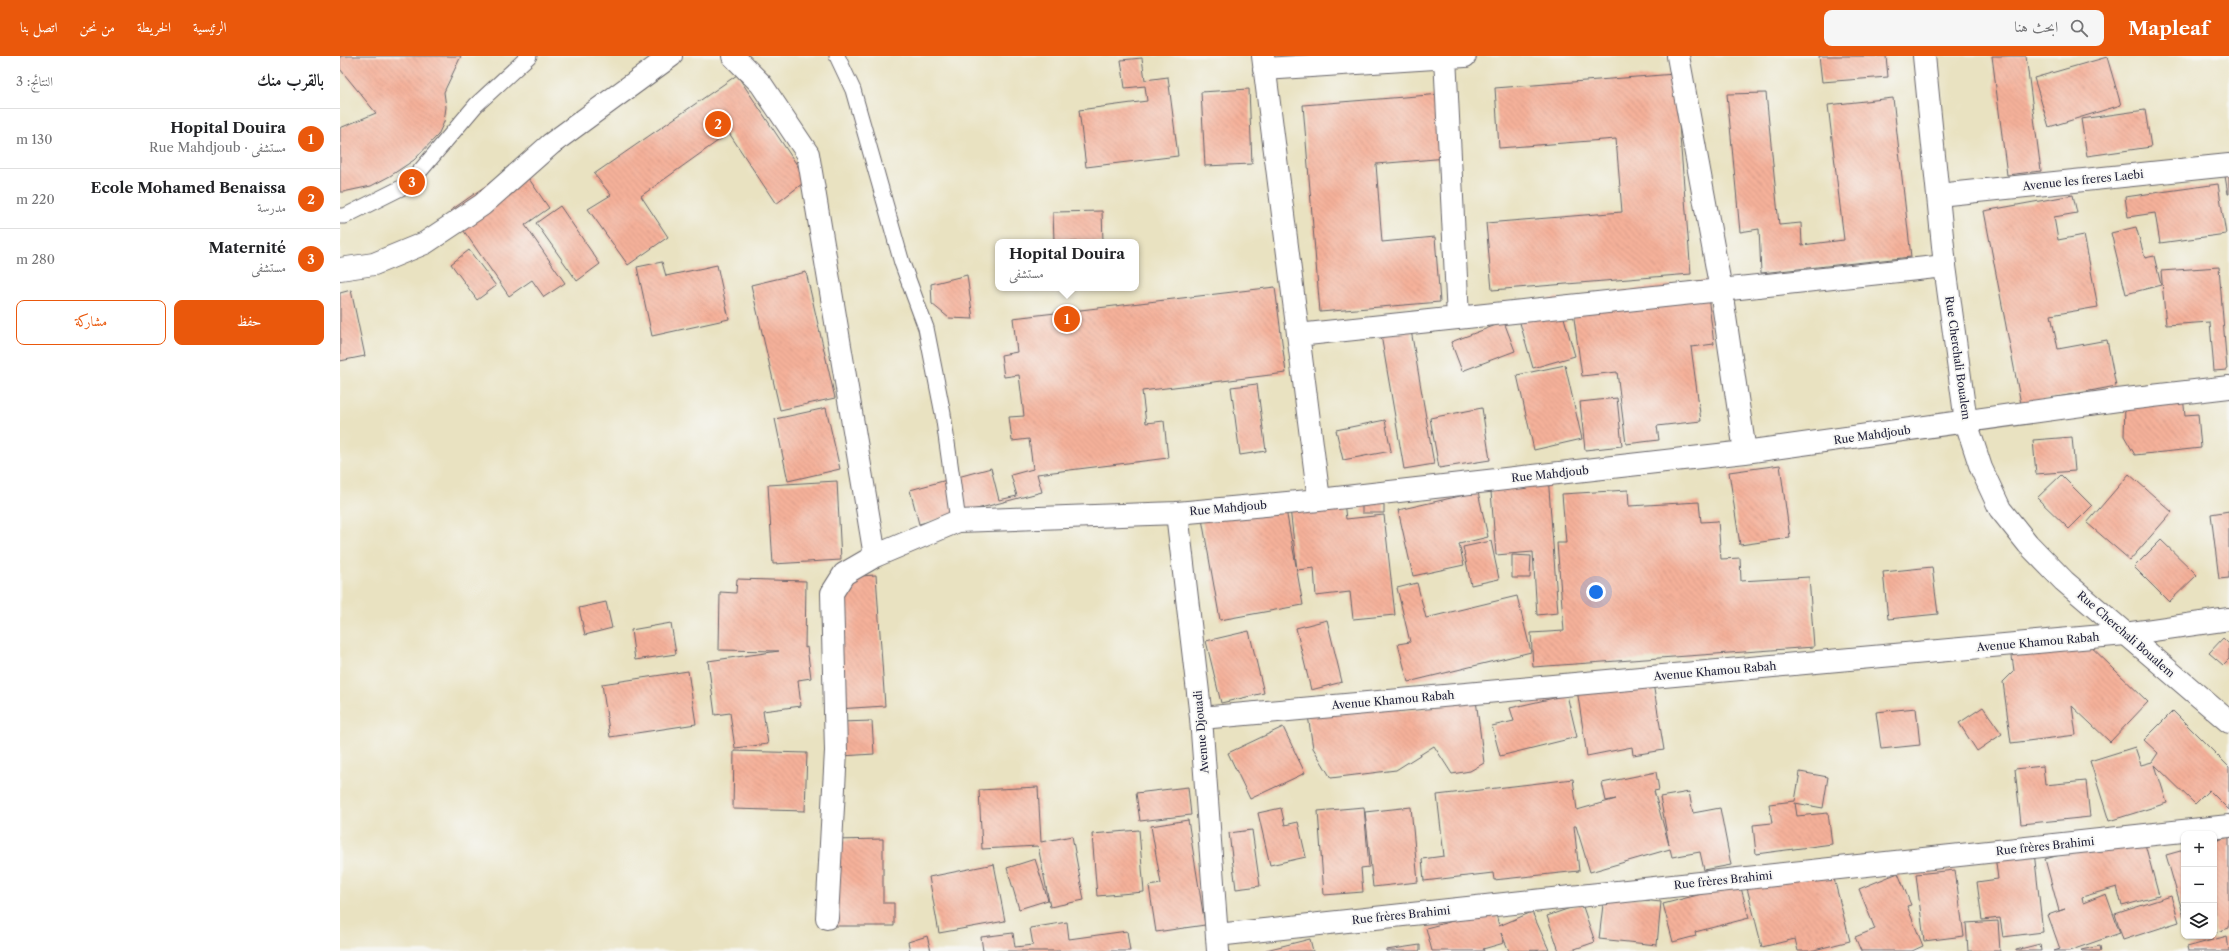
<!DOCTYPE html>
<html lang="ar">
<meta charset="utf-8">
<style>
:root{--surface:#fff;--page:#f6f6f6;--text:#202124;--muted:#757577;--line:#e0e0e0;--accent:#ea580c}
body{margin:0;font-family:"Libre Caslon Text",Amiri,serif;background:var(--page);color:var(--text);direction:rtl}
.controls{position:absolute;right:12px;bottom:12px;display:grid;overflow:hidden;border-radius:8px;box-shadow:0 1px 3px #0004}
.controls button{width:36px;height:36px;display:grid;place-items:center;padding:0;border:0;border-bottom:1px solid var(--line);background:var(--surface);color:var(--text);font:20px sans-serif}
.you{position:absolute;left:1256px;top:536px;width:14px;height:14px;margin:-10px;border:3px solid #fff;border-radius:50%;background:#1a73e8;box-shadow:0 0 0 6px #1a73e833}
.badge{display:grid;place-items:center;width:26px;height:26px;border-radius:50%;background:var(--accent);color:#fff;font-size:13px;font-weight:700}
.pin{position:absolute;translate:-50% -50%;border:2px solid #fff;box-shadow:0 1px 4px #0006}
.popup{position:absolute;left:655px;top:183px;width:144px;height:52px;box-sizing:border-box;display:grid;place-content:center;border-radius:8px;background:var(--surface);filter:drop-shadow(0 1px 3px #0005);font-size:13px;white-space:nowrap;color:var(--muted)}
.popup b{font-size:15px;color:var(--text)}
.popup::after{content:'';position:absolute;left:50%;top:100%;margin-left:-8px;border:8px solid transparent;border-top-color:var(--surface)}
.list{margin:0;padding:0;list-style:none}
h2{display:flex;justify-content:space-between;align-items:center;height:52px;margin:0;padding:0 16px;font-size:17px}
h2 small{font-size:13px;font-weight:400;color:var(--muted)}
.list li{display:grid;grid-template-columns:26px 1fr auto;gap:12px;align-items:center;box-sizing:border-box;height:60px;padding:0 16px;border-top:1px solid var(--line)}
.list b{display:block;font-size:15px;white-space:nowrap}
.list p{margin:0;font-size:13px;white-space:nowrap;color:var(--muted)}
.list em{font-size:13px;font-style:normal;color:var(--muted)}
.actions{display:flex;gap:8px;padding:12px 16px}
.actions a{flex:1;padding:9px 0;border:1px solid var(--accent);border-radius:8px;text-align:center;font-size:14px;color:var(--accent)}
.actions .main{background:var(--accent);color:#fff}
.icon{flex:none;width:22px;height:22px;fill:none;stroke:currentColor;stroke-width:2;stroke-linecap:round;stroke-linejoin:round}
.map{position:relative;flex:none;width:1889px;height:895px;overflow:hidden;direction:ltr}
header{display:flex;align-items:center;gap:24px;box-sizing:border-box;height:56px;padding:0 20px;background:var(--accent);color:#fff}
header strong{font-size:19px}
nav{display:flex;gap:22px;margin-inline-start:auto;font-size:14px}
.search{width:280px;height:36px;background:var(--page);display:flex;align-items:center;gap:10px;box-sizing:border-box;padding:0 14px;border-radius:8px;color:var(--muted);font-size:15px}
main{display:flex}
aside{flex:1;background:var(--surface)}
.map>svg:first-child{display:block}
.building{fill:url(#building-back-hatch)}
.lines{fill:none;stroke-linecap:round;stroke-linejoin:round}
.lane-casing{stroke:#68656a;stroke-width:17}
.street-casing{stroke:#68656a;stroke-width:24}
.primary-casing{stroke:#68656a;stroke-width:24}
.lane{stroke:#fff;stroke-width:15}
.street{stroke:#fff;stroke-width:22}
.primary{stroke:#fff;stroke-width:22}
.labels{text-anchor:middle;stroke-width:3.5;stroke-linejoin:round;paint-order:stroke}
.street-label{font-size:11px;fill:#22223b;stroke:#f6f6f2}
</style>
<header>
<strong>Mapleaf</strong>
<div class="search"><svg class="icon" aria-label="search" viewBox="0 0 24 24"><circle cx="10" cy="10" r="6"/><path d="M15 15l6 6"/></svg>ابحث هنا</div>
<nav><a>الرئيسية</a><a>الخريطة</a><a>من نحن</a><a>اتصل بنا</a></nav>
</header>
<main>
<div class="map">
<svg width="1889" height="895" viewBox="0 0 1889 895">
<defs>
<pattern id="building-back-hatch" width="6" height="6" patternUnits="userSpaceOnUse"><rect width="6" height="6" fill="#f5b19a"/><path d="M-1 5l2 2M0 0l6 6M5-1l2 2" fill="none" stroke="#d29886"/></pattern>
</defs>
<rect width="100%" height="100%" fill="#f6f6f2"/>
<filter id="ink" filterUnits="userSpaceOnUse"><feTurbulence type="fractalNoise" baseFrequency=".025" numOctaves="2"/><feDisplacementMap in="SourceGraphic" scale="8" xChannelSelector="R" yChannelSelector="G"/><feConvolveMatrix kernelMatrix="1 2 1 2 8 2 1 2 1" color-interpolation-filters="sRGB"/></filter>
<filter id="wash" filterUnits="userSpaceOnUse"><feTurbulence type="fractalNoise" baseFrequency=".012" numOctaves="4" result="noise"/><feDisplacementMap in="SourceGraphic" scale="16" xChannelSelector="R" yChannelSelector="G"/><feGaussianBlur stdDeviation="0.9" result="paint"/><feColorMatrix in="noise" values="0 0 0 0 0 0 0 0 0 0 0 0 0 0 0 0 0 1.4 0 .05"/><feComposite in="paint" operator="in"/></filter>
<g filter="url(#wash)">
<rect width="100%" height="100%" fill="#e9e2c1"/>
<g id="blocks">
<path class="building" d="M 0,0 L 121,0 L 104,36 L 106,51 L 104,66 L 98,79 L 74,104 L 50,120 L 31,130 L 3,136 L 0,136 L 0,72 L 36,57 L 0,13 Z
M 1479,0 L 1546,0 L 1548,21 L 1482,26 Z
M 1652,0 L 1686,0 L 1701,115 L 1667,119 Z
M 1767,1 L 1781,49 L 1709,71 L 1694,22 Z
M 802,2 L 805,24 L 828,21 L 838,100 L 746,111 L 739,54 L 807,45 L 805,30 L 785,32 L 781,4 Z
M 1335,18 L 1351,218 L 1152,234 L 1146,167 L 1282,156 L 1276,83 L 1159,92 L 1155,32 Z
M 397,19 L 467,124 L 436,148 L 389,77 L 301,140 L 328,181 L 288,209 L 248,153 L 271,139 L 254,118 Z
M 909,33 L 912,108 L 865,110 L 861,36 Z
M 1426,37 L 1439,169 L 1461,167 L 1462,189 L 1504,184 L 1488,49 L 1553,42 L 1571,201 L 1421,217 L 1419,173 L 1400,176 L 1387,38 Z
M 1102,38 L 1107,102 L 1036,108 L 1042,186 L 1095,181 L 1100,246 L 980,256 L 963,49 Z
M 1805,54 L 1811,91 L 1747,100 L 1741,63 Z
M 178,107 L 209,152 L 185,169 L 225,227 L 204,241 L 192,224 L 169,240 L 110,155 Z
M 1889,113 L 1889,138 L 1888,138 L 1884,114 Z
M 1878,128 L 1886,178 L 1820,187 L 1815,157 L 1788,161 L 1785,141 Z
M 1733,139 L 1737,157 L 1714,161 L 1718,184 L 1744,179 L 1758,251 L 1711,259 L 1718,293 L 1767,284 L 1776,330 L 1681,348 L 1644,155 Z
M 220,150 L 260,208 L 237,225 L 196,167 Z
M 762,155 L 763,186 L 714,186 L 713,156 Z
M 1796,171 L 1805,202 L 1814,200 L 1821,229 L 1786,238 L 1771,177 Z
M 129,194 L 156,230 L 137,244 L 111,208 Z
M 322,206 L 326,220 L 377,209 L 389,263 L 312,280 L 297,211 Z
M 1879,211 L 1887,314 L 1874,315 L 1870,266 L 1826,269 L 1821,215 Z
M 466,216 L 495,342 L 440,354 L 411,229 Z
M 627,219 L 633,263 L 609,262 L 592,248 L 591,228 Z
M 1366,224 L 1374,288 L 1351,291 L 1361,365 L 1317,370 L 1319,384 L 1286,388 L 1277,316 L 1242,320 L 1232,248 L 1274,236 Z
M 935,231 L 946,317 L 802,335 L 806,367 L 824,365 L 828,402 L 697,418 L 702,436 L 579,468 L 570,434 L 651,412 L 659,444 L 677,440 L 671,419 L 693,413 L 689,383 L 672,385 L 669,361 L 684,360 L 679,319 L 664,321 L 661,299 L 677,296 L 673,262 Z
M 11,234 L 25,300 L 0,305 L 0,237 Z
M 1218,241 L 1235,300 L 1193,312 L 1176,253 Z
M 1164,266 L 1175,295 L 1122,315 L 1111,286 Z
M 1071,274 L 1094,408 L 1064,413 L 1041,279 Z
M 1225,309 L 1242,383 L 1194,394 L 1177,319 Z
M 917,328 L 926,395 L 900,399 L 891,331 Z
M 1843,341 L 1845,359 L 1858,358 L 1861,392 L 1795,399 L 1784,380 L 1785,349 Z
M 1277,342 L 1282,390 L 1245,394 L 1240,346 Z
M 486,352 L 500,413 L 448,425 L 435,363 Z
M 1142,352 L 1150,404 L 1099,412 L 1090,362 Z
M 1045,364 L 1051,395 L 1003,404 L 996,374 Z
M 1732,381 L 1735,415 L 1696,418 L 1693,384 Z
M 1440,409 L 1450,482 L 1400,489 L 1389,416 Z
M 1789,418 L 1832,456 L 1790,504 L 1747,467 Z
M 1208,419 L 1218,557 L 1197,559 L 1193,496 L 1156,499 L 1150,423 Z
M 1721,419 L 1752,450 L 1729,473 L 1697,442 Z
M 497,425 L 501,504 L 433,508 L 428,429 Z
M 1288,434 L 1289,450 L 1359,446 L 1361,466 L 1378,465 L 1381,503 L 1400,502 L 1401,525 L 1469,521 L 1474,591 L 1193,611 L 1191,577 L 1224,575 L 1217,487 L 1226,487 L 1222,438 Z
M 1138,436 L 1148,481 L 1119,488 L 1124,509 L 1073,520 L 1058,454 Z
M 1003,437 L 1006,463 L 1044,459 L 1055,559 L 1013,563 L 1010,536 L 976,540 L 974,512 L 957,514 L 949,443 Z
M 1044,440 L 1044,457 L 1022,457 L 1022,441 Z
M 945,448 L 963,549 L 880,564 L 862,463 Z
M 1889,455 L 1889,522 L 1879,523 L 1871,458 Z
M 1821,484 L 1857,519 L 1829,546 L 1794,511 Z
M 1151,485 L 1159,523 L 1131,529 L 1123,491 Z
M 1172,499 L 1191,500 L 1190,522 L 1172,522 Z
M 1592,511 L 1598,558 L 1548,563 L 1543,516 Z
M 536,519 L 545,650 L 497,653 L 489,522 Z
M 397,523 L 466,525 L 465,592 L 467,591 L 471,622 L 458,624 L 461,650 L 423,655 L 428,688 L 395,692 L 390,657 L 375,659 L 368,605 L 439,595 L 379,594 L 380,536 L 396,537 Z
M 1077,527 L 1086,562 L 1177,540 L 1191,596 L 1068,626 L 1058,588 L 1070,586 L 1057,532 Z
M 266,546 L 272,572 L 245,579 L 239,552 Z
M 987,564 L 1002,626 L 971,634 L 956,572 Z
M 331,567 L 336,598 L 295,604 L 291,574 Z
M 909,575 L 924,637 L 881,647 L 866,585 Z
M 1740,580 L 1808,646 L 1770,686 L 1732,650 L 1736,679 L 1671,687 L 1663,626 L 1674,615 L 1671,593 L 1718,587 L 1726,595 Z
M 1883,582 L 1889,588 L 1889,603 L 1883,609 L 1869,597 Z
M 348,615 L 356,668 L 270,681 L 262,628 Z
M 1311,615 L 1324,694 L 1293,699 L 1292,691 L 1247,700 L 1236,627 Z
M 1135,636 L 1144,707 L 1130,715 L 1112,718 L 1094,690 L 1056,714 L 991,722 L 973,692 L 967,653 L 1053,643 L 1061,655 L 1088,652 Z
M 1227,639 L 1237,681 L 1160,700 L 1152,670 L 1174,665 L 1170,652 Z
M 1643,651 L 1662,678 L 1637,695 L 1619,667 Z
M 1576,652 L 1580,689 L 1541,693 L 1536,656 Z
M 1833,655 L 1889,711 L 1889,754 L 1869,734 L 1855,748 L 1815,709 L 1827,747 L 1769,765 L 1750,705 L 1795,691 L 1801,709 L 1812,706 L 1818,697 L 1804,684 Z
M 532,665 L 534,698 L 502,700 L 501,666 Z
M 943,671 L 965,717 L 910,743 L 888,697 Z
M 394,695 L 467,697 L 465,755 L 393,753 Z
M 1703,710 L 1705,729 L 1746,725 L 1750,761 L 1681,768 L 1675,713 Z
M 1316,716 L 1319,734 L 1314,735 L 1329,789 L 1320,741 L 1349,736 L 1353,757 L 1380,752 L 1391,809 L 1364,814 L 1360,796 L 1332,801 L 1330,793 L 1250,816 L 1236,770 L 1234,770 L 1239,815 L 1154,824 L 1153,817 L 1084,825 L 1082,803 L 1104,800 L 1097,739 L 1233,723 L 1237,754 L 1276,743 L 1266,745 L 1262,727 Z
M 1460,716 L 1488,721 L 1483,752 L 1455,747 L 1457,760 L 1488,757 L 1492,788 L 1416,798 L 1413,769 L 1432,767 L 1429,748 L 1455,745 Z
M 698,731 L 701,786 L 732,780 L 744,844 L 710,851 L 698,790 L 642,793 L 639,734 Z
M 848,731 L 851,759 L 800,765 L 796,737 Z
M 1024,751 L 1029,811 L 1021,812 L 1023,836 L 984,839 L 978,755 Z
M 1071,751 L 1078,826 L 1033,831 L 1025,756 Z
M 941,752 L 945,769 L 958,766 L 966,801 L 930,809 L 918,757 Z
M 848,764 L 865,869 L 816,876 L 809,830 L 821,828 L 811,770 Z
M 799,774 L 804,836 L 757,840 L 752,778 Z
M 912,774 L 920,830 L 896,833 L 889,777 Z
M 1802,777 L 1819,840 L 1782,850 L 1777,831 L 1742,841 L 1743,847 L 1766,838 L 1780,877 L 1729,895 L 1714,895 L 1720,893 L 1708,859 L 1725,853 L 1719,855 L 1705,803 Z
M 1889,781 L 1889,872 L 1874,877 L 1874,785 Z
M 543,783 L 543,847 L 554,847 L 554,870 L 495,870 L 493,784 Z
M 1844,794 L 1844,861 L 1826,799 Z
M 1694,796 L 1703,876 L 1663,881 L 1660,862 L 1642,864 L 1637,826 L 1658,823 L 1655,800 Z
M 695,803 L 708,844 L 679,853 L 667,812 Z
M 654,808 L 665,865 L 599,877 L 589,821 Z
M 1491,811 L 1510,885 L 1470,895 L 1458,895 L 1455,883 L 1422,891 L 1407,832 Z
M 1615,814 L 1624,880 L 1584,885 L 1576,818 Z
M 1558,817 L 1571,849 L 1567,850 L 1583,890 L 1572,895 L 1521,895 L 1515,881 L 1535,873 L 1519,833 Z
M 1400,828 L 1409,862 L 1355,876 L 1356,880 L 1333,886 L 1323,848 Z
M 1264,840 L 1321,846 L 1317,889 L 1259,883 Z
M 1831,840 L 1839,866 L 1783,884 L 1775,858 Z
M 1242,848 L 1255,886 L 1229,895 L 1219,895 L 1207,860 Z
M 1155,854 L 1159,870 L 1192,856 L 1209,894 L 1169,895 L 1161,877 L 1164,887 L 1143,893 L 1144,895 L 1092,895 L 1086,872 Z
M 1658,865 L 1660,895 L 1628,895 L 1626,867 Z
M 727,866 L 729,883 L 787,875 L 790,895 L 643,895 L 641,881 L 673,877 L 675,891 L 693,889 L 690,872 Z
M 587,880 L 591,895 L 570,895 L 568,886 Z
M 1887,880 L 1889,895 L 1848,895 L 1847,891 Z
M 970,883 L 973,895 L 926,895 L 926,894 Z
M 1700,888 L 1701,895 L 1676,895 L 1676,894 Z
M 1080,889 L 1080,895 L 1046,895 L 1046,894 Z
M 1760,890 L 1761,895 L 1742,895 L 1741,894 Z"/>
</g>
</g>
<g filter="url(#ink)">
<use href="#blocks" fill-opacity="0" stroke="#68656a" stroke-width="1"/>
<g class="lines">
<defs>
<path id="lane" d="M 497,0 L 513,34 L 562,207 L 586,272 L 603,358 L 618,465
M 0,160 L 5,160 L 69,128 L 136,49 L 189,0"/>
<path id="street" d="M 393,0 L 421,28 L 468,98 L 535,500
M 923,0 L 979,444
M 1338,0 L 1381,234 L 1405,396
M 1105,1 L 1118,262
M 924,13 L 1125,0
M 1598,139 L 1889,109
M 0,213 L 34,208 L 85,187 L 142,149 L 211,88 L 331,0
M 958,279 L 1605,210
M 837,457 L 861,662 L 878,895
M 861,662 L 1785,578 L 1889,563
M 487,862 L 496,695 L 492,537 L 504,518 L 535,500 L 618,465 L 837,457 L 979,444 L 1405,396 L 1778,344 L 1889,331
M 877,879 L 1889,770"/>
<path id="primary" d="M 1584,0 L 1605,210 L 1626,366 L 1641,412 L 1660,453 L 1688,488 L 1724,525 L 1889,666"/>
</defs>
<use href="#lane" class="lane-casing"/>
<use href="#street" class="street-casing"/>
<use href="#primary" class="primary-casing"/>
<use href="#lane" class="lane"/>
<use href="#street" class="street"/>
<use href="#primary" class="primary"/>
</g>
</g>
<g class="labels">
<g class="street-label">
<text transform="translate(1743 124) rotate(-6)" y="4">Avenue les freres Laebi</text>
<text transform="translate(1618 302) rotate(82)" y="4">Rue Cherchali Boualem</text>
<text transform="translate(1532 379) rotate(-8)" y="4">Rue Mahdjoub</text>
<text transform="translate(1210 418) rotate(-6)" y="4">Rue Mahdjoub</text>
<text transform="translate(888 452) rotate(-5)" y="4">Rue Mahdjoub</text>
<text transform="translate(1786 578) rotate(41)" y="4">Rue Cherchali Boualem</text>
<text transform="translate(1698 586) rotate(-5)" y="4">Avenue Khamou Rabah</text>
<text transform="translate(1375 615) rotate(-5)" y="4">Avenue Khamou Rabah</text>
<text transform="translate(1053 644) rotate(-5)" y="4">Avenue Khamou Rabah</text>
<text transform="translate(861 676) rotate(-95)" y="4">Avenue Djouadi</text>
<text transform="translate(1705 790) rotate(-6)" y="4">Rue frères Brahimi</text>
<text transform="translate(1383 824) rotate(-6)" y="4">Rue frères Brahimi</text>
<text transform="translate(1061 859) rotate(-6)" y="4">Rue frères Brahimi</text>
</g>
</g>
</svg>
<div class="controls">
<button>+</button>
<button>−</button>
<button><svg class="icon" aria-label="layers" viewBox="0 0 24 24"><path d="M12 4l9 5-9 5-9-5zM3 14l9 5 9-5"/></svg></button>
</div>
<div class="you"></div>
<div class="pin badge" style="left:727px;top:263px">1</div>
<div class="popup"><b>Hopital Douira</b>مستشفى</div>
<div class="pin badge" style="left:378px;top:68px">2</div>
<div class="pin badge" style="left:72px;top:126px">3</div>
</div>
<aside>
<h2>بالقرب منك<small>النتائج: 3</small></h2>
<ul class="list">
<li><span class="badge">1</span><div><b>Hopital Douira</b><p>مستشفى · Rue Mahdjoub</p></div><em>130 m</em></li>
<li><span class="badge">2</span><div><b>Ecole Mohamed Benaissa</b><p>مدرسة</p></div><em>220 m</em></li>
<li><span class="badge">3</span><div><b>Maternité</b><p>مستشفى</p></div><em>280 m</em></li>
</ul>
<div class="actions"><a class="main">حفظ</a><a>مشاركة</a></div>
</aside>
</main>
